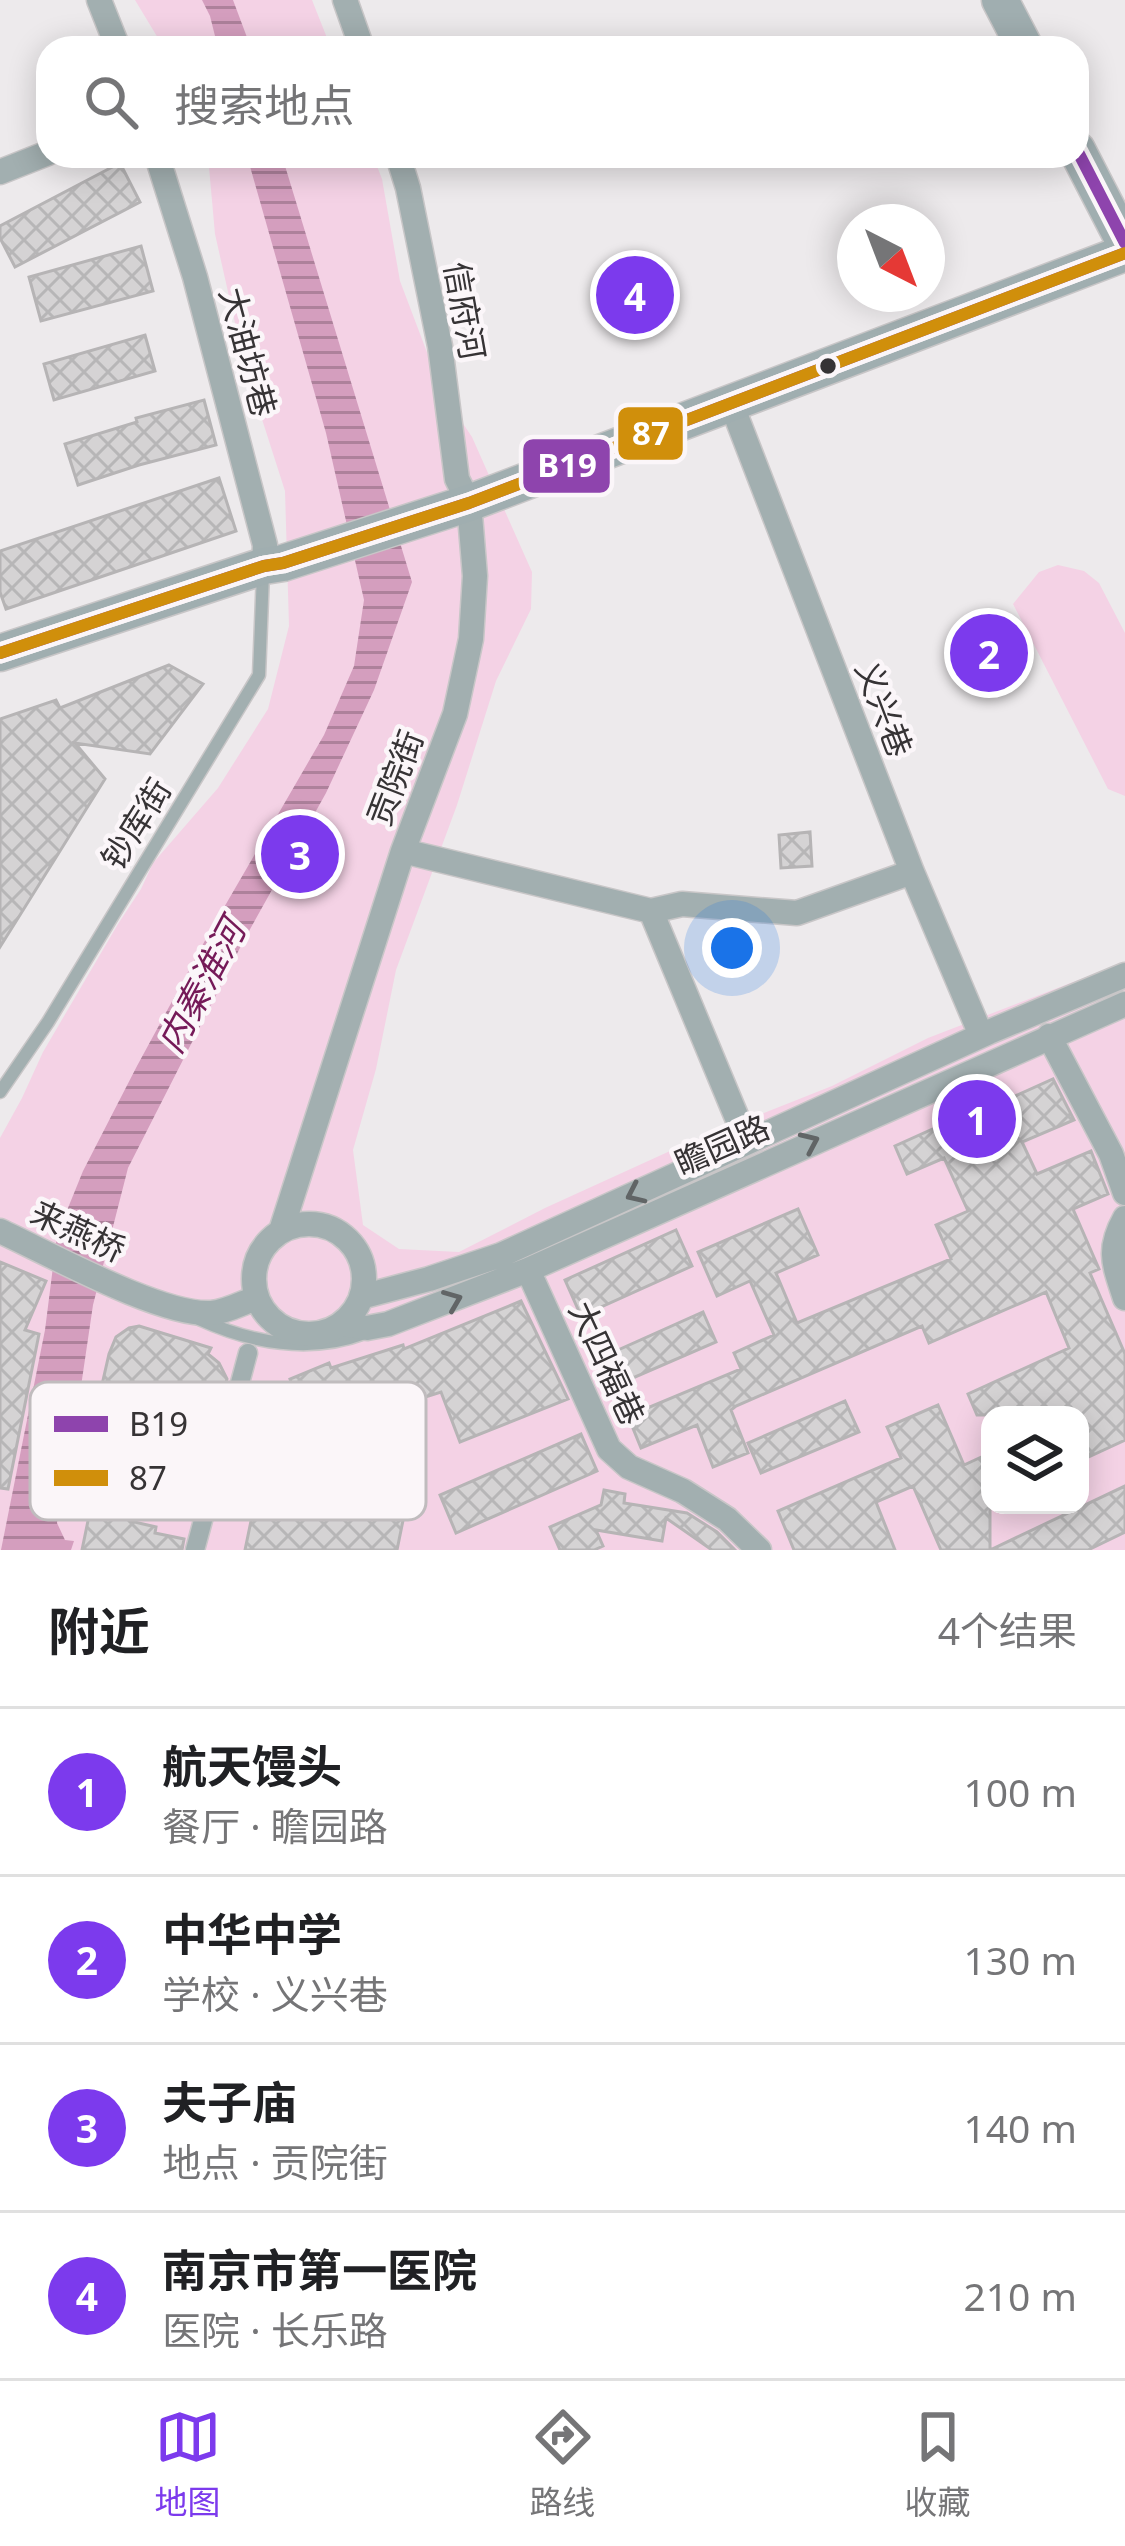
<!DOCTYPE html>
<html lang="zh">
<meta charset="utf-8">
<style>
:root{--surface:#fff;--page:#f6f6f6;--text:#202124;--muted:#757577;--line:#e0e0e0;--accent:#7c3aed}
body{margin:0;font-family:"Noto Sans","Noto Sans SC",sans-serif;background:var(--page);color:var(--text)}
.controls{position:absolute;right:36px;bottom:36px;display:grid;overflow:hidden;border-radius:24px;box-shadow:0 6px 30px #0003}
.controls button{width:108px;height:108px;display:grid;place-items:center;padding:0;border:0;border-bottom:3px solid var(--line);background:var(--surface);color:var(--text);font:60px sans-serif}
.compass{position:absolute;left:837px;top:204px;width:108px;height:108px;border-radius:50%;background:var(--surface);box-shadow:0 6px 30px #0003;rotate:138deg}
.you{position:absolute;left:732px;top:948px;width:42px;height:42px;margin:-30px;border:9px solid #fff;border-radius:50%;background:#1a73e8;box-shadow:0 0 0 18px #1a73e833}
.badge{display:grid;place-items:center;width:78px;height:78px;border-radius:50%;background:var(--accent);color:#fff;font-size:39px;font-weight:700}
.pin{position:absolute;translate:-50% -50%;border:6px solid #fff;box-shadow:0 3px 12px #0006}
.list{margin:0;padding:0;list-style:none}
h2{display:flex;justify-content:space-between;align-items:center;height:156px;margin:0;padding:0 48px;font-size:51px}
h2 small{font-size:39px;font-weight:400;color:var(--muted)}
.list li{display:grid;grid-template-columns:78px 1fr auto;gap:36px;align-items:center;box-sizing:border-box;height:168px;padding:0 48px;border-top:3px solid var(--line)}
.list b{display:block;font-size:45px;white-space:nowrap}
.list p{margin:0;font-size:39px;white-space:nowrap;color:var(--muted)}
.list em{font-size:39px;font-style:normal;color:var(--muted)}
.icon{flex:none;width:66px;height:66px;fill:none;stroke:currentColor;stroke-width:2;stroke-linecap:round;stroke-linejoin:round}
.map{position:relative;flex:none;width:1125px;height:1550px;overflow:hidden}
.search{position:absolute;background:var(--surface);box-shadow:0 6px 30px #0003;left:36px;right:36px;top:36px;height:132px;display:flex;align-items:center;gap:30px;box-sizing:border-box;padding:0 42px;border-radius:36px;color:var(--muted);font-size:45px}
.sheet{height:828px;background:var(--surface)}
nav{display:flex;justify-content:space-around;align-items:center;box-sizing:border-box;height:168px;border-top:3px solid var(--line);background:var(--surface);font-size:33px;color:var(--muted)}
nav a{display:grid;justify-items:center;gap:6px}
nav .on{color:var(--accent)}
.map>svg:first-child{display:block}
.green{fill:#f4d2e5;fill-rule:evenodd}
.water{fill:url(#water-rules)}
.building{fill:url(#building-cross-hatch);stroke:#b6b4b5;stroke-width:3}
.lines{fill:none;stroke-linecap:round;stroke-linejoin:round}
.service-casing{stroke:#c8c6c7;stroke-width:15}
.pedestrian-casing{stroke:#c8c6c7;stroke-width:21}
.minor-casing{stroke:#c8c6c7;stroke-width:27}
.secondary-casing{stroke:#c8c6c7;stroke-width:39}
.service{stroke:#a2afb0;stroke-width:12}
.pedestrian{stroke:#a2afb0;stroke-width:18}
.minor{stroke:#a2afb0;stroke-width:24}
.secondary{stroke:#a0aeb0;stroke-width:36}
.bus-1-casing{stroke:#fbf6f9;stroke-width:21}
.bus-2-casing{stroke:#fbf6f9;stroke-width:21}
.bus-1{stroke:#8e44ad;stroke-width:12}
.bus-2{stroke:#d08f0b;stroke-width:12}
.oneway{stroke:#616566}
.bus-dot{fill:#363335;stroke:#fbf6f9;stroke-width:4.5}
.labels{text-anchor:middle;stroke-width:9;stroke-linejoin:round;paint-order:stroke}
.street-label{font-size:33px;fill:#363335;stroke:#fbf6f9}
.water-label{font-size:36px;font-style:italic;fill:#751a58;stroke:#fbf6f9}
.key{fill:#fbf6f9;stroke:#c0bcbe;stroke-width:3}
.key-label{font-size:33px;fill:#363335}
.line-badge{stroke:#fbf6f9;stroke-width:4.5}
.badge-label{font-size:33px;text-anchor:middle;font-weight:bold;fill:#fff}
</style>
<div class="map">
<svg width="1125" height="1550" viewBox="0 0 1125 1550">
<defs>
<pattern id="water-rules" width="6" height="5" patternUnits="userSpaceOnUse" patternTransform="scale(3)"><rect width="6" height="5" fill="#d49ebe"/><path d="M0 2.5h6" fill="none" stroke="#ad819b"/></pattern>
<pattern id="building-cross-hatch" width="8" height="8" patternUnits="userSpaceOnUse" patternTransform="scale(3)"><rect width="8" height="8" fill="#d5d3d4"/><path d="M0 0l8 8M0 8l8-8" fill="none" stroke="#b7b6b7"/></pattern>
</defs>
<rect width="100%" height="100%" fill="#edeaec"/>
<path class="green" d="M 135,0 L 312,0 L 331,48 L 164,48 Z
M 208,156 L 373,156 L 382,179 L 400,281 L 442,392 L 472,437 L 532,572 L 531,609 L 496,681 L 457,805 L 396,970 L 376,1069 L 353,1150 L 363,1225 L 399,1249 L 459,1252 L 545,1208 L 681,1146 L 832,1086 L 928,1038 L 1125,962 L 1125,1550 L 0,1550 L 0,1138 L 22,1098 L 43,1052 L 118,924 L 141,889 L 153,863 L 218,788 L 268,709 L 289,626 L 285,491 L 244,363 L 215,234 ZM 990,1415 L 1080,1415 L 1080,1505 L 990,1505 Z
M 1058,565 L 1084,571 L 1099,583 L 1125,633 L 1125,796 L 1108,789 L 1013,604 L 1039,572 Z"/>
<path class="water" d="M 202,0 L 233,0 L 251,48 L 218,48 L 210,16 Z
M 247,156 L 282,156 L 412,582 L 374,690 L 326,793 L 244,940 L 128,1168 L 93,1305 L 71,1454 L 59,1507 L 57,1523 L 65,1540 L 74,1541 L 71,1550 L 1,1550 L 45,1330 L 57,1235 L 83,1171 L 137,1066 L 208,935 L 324,735 L 354,666 L 364,600 L 326,433 Z"/>
<path class="building" d="M 120,163 L 140,202 L 15,267 L 0,238 L 0,226 Z
M 141,246 L 153,291 L 41,321 L 29,277 Z
M 145,335 L 155,371 L 54,400 L 44,364 Z
M 204,400 L 216,445 L 139,465 L 78,485 L 65,444 L 137,422 L 136,418 Z
M 219,478 L 236,531 L 6,609 L 0,592 L 0,551 Z
M 169,665 L 203,684 L 150,754 L 75,743 L 105,779 L 0,947 L 0,719 L 56,700 L 60,708 Z
M 810,832 L 812,866 L 781,868 L 779,835 Z
M 1053,1079 L 1074,1120 L 1022,1142 L 1037,1174 L 1091,1151 L 1108,1194 L 1073,1209 L 1099,1269 L 1090,1273 L 1125,1354 L 1125,1440 L 1080,1461 L 1080,1415 L 977,1415 L 968,1394 L 1069,1348 L 1046,1292 L 929,1343 L 922,1326 L 736,1406 L 731,1410 L 748,1453 L 713,1467 L 697,1425 L 641,1448 L 628,1416 L 741,1369 L 734,1353 L 774,1335 L 750,1281 L 717,1296 L 698,1252 L 798,1209 L 818,1255 L 776,1273 L 797,1323 L 951,1259 L 936,1225 L 968,1211 L 944,1158 L 907,1174 L 895,1146 L 1004,1097 L 1006,1100 Z
M 676,1230 L 692,1266 L 581,1316 L 565,1280 Z
M 0,1262 L 46,1281 L 25,1330 L 39,1334 L 8,1489 L 0,1488 Z
M 521,1301 L 568,1399 L 460,1442 L 441,1392 L 343,1423 L 402,1435 L 392,1483 L 410,1486 L 397,1550 L 245,1550 L 270,1429 L 299,1435 L 304,1415 L 290,1379 L 329,1363 L 331,1368 L 403,1345 L 404,1349 Z
M 703,1312 L 716,1342 L 619,1384 L 607,1355 Z
M 139,1326 L 211,1348 L 208,1354 L 219,1363 L 227,1379 L 221,1402 L 170,1389 L 130,1521 L 156,1527 L 155,1533 L 184,1539 L 182,1550 L 82,1550 L 90,1511 L 99,1513 L 123,1430 L 94,1420 L 109,1354 L 116,1337 L 129,1328 Z
M 845,1401 L 859,1432 L 761,1473 L 748,1443 Z
M 938,1405 L 964,1465 L 990,1453 L 990,1550 L 941,1550 L 913,1486 L 876,1502 L 895,1550 L 794,1550 L 778,1511 L 901,1458 L 887,1427 Z
M 581,1434 L 597,1471 L 456,1533 L 440,1495 Z
M 1125,1486 L 1125,1532 L 1088,1550 L 990,1550 Z
M 604,1490 L 625,1494 L 624,1503 L 687,1513 L 717,1532 L 735,1550 L 712,1550 L 666,1518 L 662,1541 L 596,1530 L 603,1546 L 594,1550 L 560,1550 L 550,1527 L 601,1505 Z"/>
<g class="lines">
<defs>
<path id="service" d="M 0,1092 L 48,1022 L 259,675 L 263,573
M 199,1319 C 251,1343 310,1354 365,1333"/>
<path id="pedestrian" d="M 195,1550 L 248,1353"/>
<path id="minor" d="M 99,0 L 118,48
M 345,0 L 362,48
M 157,156 L 195,277 L 265,545 L 264,566
M 0,172 L 48,153
M 731,403 L 912,872 L 981,1035
M 403,851 L 651,911 L 682,904 L 797,913 L 912,872
M 651,911 L 747,1142
M 1049,1036 L 1111,1154 L 1125,1193
M 1125,1218 C 1107,1250 1114,1264 1125,1298
M254 1279a55 55 0 1 1 110 0a55 55 0 1 1-110 0Z
M 0,1231 C 50,1254 161,1316 211,1313 C 226,1312 242,1303 256,1298
M 281,1231 L 403,851 L 455,714 L 471,639 L 475,576 L 469,503 L 457,479 L 440,346 L 408,188 L 398,156
M 528,1270 L 609,1449 L 629,1467 L 683,1491 L 727,1519 L 759,1550
M 361,1297 L 429,1279 L 501,1255 L 989,1032 L 1125,975
M 341,1324 L 367,1328 L 388,1324 L 528,1270 L 1125,1004"/>
<path id="secondary" d="M 1000,0 L 1025,48
M 1077,150 L 1125,243
M 0,653 L 264,566 L 283,563 L 469,503 L 1125,253"/>
</defs>
<use href="#service" class="service-casing"/>
<use href="#pedestrian" class="pedestrian-casing"/>
<use href="#minor" class="minor-casing"/>
<use href="#secondary" class="secondary-casing"/>
<use href="#service" class="service"/>
<use href="#pedestrian" class="pedestrian"/>
<use href="#minor" class="minor"/>
<use href="#secondary" class="secondary"/>
<defs>
<path id="bus-1" d="M 1077,150 L 1125,243
M 0,653 L 264,566 L 283,563 L 469,503 L 1125,253"/>
<path id="bus-2" d="M 0,653 L 264,566 L 283,563 L 469,503 L 1125,253"/>
</defs>
<use href="#bus-1" class="bus-1-casing"/>
<use href="#bus-2" class="bus-2-casing"/>
<use href="#bus-1" class="bus-1"/>
<use href="#bus-2" class="bus-2"/>
</g>
<defs><path id="oneway-chevron" d="M-2-3.5L2.5 0L-2 3.5" fill="none" stroke-width="1.6" stroke-linecap="round" stroke-linejoin="round" transform="scale(3)"/></defs>
<g class="oneway">
<use href="#oneway-chevron" transform="translate(810 1142) rotate(-24)"/>
<use href="#oneway-chevron" transform="translate(635 1194) rotate(155)"/>
<use href="#oneway-chevron" transform="translate(453 1300) rotate(-22)"/>
</g>
<circle class="bus-dot" cx="828" cy="366" r="10"/>
<g class="labels">
<g class="street-label">
<text transform="translate(465 311) rotate(80)" y="12">信府河</text>
<text transform="translate(248 352) rotate(75)" y="12">大油坊巷</text>
<text transform="translate(884 709) rotate(69)" y="12">义兴巷</text>
<text transform="translate(395 778) rotate(-69)" y="12">贡院街</text>
<text transform="translate(136 824) rotate(-58)" y="12">钞库街</text>
<text transform="translate(722 1145) rotate(-24)" y="12">瞻园路</text>
<text transform="translate(78 1231) rotate(25)" y="12">来燕桥</text>
<text transform="translate(607 1363) rotate(65)" y="12">大四福巷</text>
</g>
<g class="water-label">
<text transform="translate(201 986) rotate(-62)" y="13">内秦淮河</text>
</g>
</g>
<rect x="30" y="1382" width="396" height="138" rx="18" class="key"/>
<rect x="54" y="1416" width="54" height="16" fill="#8e44ad"/>
<rect x="54" y="1470" width="54" height="16" fill="#d08f0b"/>
<g class="key-label">
<text x="129" y="1436">B19</text>
<text x="129" y="1490">87</text>
</g>
<g class="line-badge">
<rect x="616" y="405" width="69" height="57" rx="12" fill="#d08f0b"/>
<rect x="521" y="437" width="91" height="58" rx="12" fill="#8e44ad"/>
</g>
<g class="badge-label">
<text x="651" y="445">87</text>
<text x="567" y="477">B19</text>
</g>
</svg>
<div class="controls">
<button><svg class="icon" aria-label="layers" viewBox="0 0 24 24"><path d="M12 4l9 5-9 5-9-5zM3 14l9 5 9-5"/></svg></button>
</div>
<svg class="compass" viewBox="-18 -18 36 36"><path d="M0-13l5 13h-10z" fill="#e53935"/><path d="M0 13l5-13h-10z" fill="#757577"/></svg>
<div class="you"></div>
<div class="pin badge" style="left:977px;top:1119px">1</div>
<div class="pin badge" style="left:989px;top:653px">2</div>
<div class="pin badge" style="left:300px;top:854px">3</div>
<div class="pin badge" style="left:635px;top:295px">4</div>
<div class="search"><svg class="icon" aria-label="search" viewBox="0 0 24 24"><circle cx="10" cy="10" r="6"/><path d="M15 15l6 6"/></svg>搜索地点</div>
</div>
<section class="sheet">
<h2>附近<small>4个结果</small></h2>
<ul class="list">
<li><span class="badge">1</span><div><b>航天馒头</b><p>餐厅 · 瞻园路</p></div><em>100 m</em></li>
<li><span class="badge">2</span><div><b>中华中学</b><p>学校 · 义兴巷</p></div><em>130 m</em></li>
<li><span class="badge">3</span><div><b>夫子庙</b><p>地点 · 贡院街</p></div><em>140 m</em></li>
<li><span class="badge">4</span><div><b>南京市第一医院</b><p>医院 · 长乐路</p></div><em>210 m</em></li>
</ul>
</section>
<nav>
<a class="on"><svg class="icon" aria-label="map" viewBox="0 0 24 24"><path d="M3 6l6-2 6 2 6-2v14l-6 2-6-2-6 2zM9 4v14M15 6v14"/></svg>地图</a>
<a><svg class="icon" aria-label="directions" viewBox="0 0 24 24"><path d="M12 3l9 9-9 9-9-9zM9 14v-3h6M13 9l2 2-2 2"/></svg>路线</a>
<a><svg class="icon" aria-label="saved" viewBox="0 0 24 24"><path d="M7 4h10v16l-5-4-5 4z"/></svg>收藏</a>
</nav>
